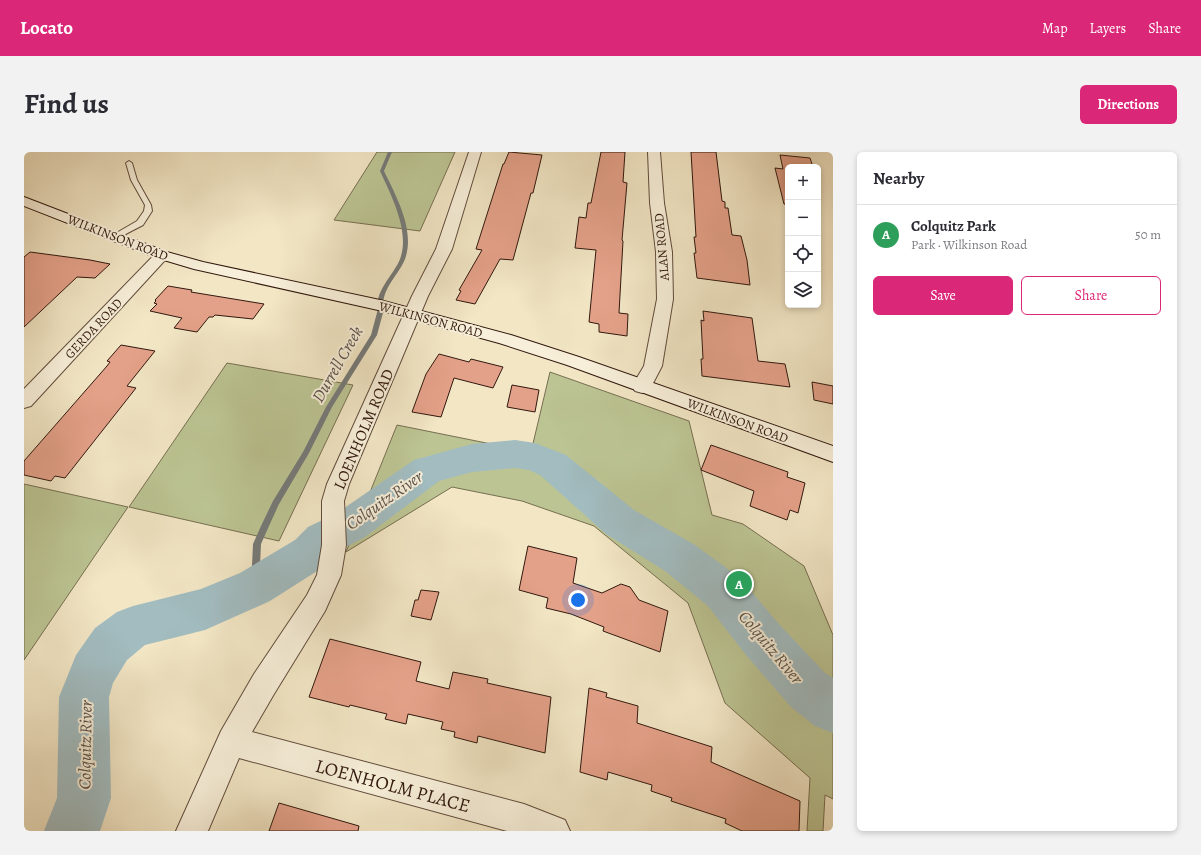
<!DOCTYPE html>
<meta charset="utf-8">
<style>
:root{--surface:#fff;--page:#f2f2f3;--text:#2b2b33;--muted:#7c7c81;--line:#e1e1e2;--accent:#db2777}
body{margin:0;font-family:Alegreya,serif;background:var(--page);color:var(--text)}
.controls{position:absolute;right:12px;top:12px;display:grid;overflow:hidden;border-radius:6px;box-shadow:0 2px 6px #0003}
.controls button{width:36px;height:36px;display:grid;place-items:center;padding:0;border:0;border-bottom:1px solid var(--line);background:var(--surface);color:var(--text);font:20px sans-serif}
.you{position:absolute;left:554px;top:448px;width:14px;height:14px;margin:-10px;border:3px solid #fff;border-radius:50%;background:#1a73e8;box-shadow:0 0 0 6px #1a73e833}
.badge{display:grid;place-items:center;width:26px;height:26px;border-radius:50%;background:var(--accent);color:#fff;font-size:13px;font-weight:700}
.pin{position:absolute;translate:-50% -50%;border:2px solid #fff;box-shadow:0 1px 4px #0006}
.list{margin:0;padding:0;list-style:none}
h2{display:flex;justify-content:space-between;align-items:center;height:52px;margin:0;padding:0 16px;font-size:17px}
h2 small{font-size:13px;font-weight:400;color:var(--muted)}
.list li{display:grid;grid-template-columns:26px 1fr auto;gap:12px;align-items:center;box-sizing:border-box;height:60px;padding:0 16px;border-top:1px solid var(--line)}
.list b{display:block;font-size:15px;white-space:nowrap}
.list p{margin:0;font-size:13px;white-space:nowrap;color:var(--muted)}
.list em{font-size:13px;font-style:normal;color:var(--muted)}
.actions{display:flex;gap:8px;padding:12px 16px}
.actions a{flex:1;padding:9px 0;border:1px solid var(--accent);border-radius:6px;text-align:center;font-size:14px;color:var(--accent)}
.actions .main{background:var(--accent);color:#fff}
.icon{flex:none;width:22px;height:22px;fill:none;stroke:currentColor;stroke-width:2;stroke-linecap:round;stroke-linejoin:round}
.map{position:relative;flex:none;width:809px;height:679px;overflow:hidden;border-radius:6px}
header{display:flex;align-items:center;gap:24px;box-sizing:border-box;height:56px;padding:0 20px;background:var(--accent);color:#fff}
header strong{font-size:19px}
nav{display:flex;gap:22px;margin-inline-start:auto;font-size:14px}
.intro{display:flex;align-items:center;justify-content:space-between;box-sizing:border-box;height:96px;padding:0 24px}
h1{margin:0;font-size:28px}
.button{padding:10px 18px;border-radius:6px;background:var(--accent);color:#fff;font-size:14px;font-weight:700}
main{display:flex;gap:24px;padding:0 24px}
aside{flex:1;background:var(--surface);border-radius:6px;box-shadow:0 2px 6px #0003}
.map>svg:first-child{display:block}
.green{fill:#bcc493;stroke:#766e50}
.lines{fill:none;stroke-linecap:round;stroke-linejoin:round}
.stream{fill:#757a79;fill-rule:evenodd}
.river{fill:#a2bcc0;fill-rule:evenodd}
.building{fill:#e4a189;stroke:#31180e}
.lane-casing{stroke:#614c3c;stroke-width:2}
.street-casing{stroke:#614c3c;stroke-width:2}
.secondary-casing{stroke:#31180e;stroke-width:2}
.lane{fill:#f7efd9;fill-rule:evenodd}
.street{fill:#f7efd9;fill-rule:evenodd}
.secondary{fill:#f7efd9;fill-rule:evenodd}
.labels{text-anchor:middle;stroke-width:4;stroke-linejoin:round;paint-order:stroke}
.far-street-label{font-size:13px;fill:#31180e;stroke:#f7efd9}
.street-label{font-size:16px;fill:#31180e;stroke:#f7efd9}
.water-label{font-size:17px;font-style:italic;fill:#59514c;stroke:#f7efd9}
.near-street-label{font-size:19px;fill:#31180e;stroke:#f7efd9}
</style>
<header>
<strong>Locato</strong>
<nav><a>Map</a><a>Layers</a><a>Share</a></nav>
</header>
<div class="intro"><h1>Find us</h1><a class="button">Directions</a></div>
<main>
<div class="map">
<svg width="809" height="679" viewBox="0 0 809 679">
<rect width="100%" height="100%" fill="#f2e6c5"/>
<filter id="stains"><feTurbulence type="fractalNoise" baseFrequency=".005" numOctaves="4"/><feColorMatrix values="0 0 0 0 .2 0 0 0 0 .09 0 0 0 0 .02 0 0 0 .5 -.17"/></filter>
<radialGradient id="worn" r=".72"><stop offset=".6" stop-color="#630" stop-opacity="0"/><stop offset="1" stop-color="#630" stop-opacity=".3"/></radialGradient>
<path class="green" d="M 353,0 L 431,0 L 396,79 L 310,68 Z
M 203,211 L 329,233 L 255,389 L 105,355 Z
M 526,220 L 665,269 L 688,363 L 719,372 L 780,414 L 809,483 L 809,647 L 801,643 L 799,679 L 783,679 L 786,626 L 701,551 L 664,451 L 570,374 L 498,349 L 428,335 L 322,400 L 373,273 L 507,300 Z
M 0,332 L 104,355 L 0,508 Z"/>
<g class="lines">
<path class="stream" d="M 364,0 L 368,0 L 360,19 C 372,44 390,76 382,104 C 378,120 355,138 360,157 L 353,183 L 308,255 L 285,301 L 255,352 L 245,374 L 237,392 L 235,435 L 234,437 L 231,439 L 228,437 L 227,435 L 229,392 L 237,374 L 249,349 L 279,300 L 302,255 L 347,183 L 354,157 C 350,138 373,120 377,104 C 385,77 367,43 356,19 Z"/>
<path class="river" d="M 491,288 L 511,291 L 542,303 L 610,358 L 671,393 L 716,426 L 754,471 L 801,521 L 809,526 L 809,581 L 791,574 L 767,555 L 722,503 L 684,454 L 641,419 L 582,382 L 516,323 L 505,318 L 491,316 L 448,320 L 415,329 L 341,385 L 314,399 L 301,414 L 246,449 L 181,478 L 121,493 L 103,508 L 89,531 L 85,545 L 87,646 L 76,679 L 20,679 L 33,646 L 35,545 L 52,503 L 71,476 L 93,460 L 109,454 L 177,437 L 216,421 L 271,388 L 284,375 L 313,361 L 390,308 L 448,292 Z"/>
</g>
<path class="building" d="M 485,0 L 518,3 L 509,41 L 507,41 L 489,108 L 476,107 L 451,152 L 432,148 L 437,139 L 435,138 L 458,98 L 452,97 L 479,12 L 480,12 Z
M 577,0 L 601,0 L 599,30 L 603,31 L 598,88 L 599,89 L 595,161 L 604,162 L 603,184 L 575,180 L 575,172 L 565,170 L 572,98 L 551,96 L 555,65 L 562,66 L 564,51 L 567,51 Z
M 667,0 L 692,0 L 698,49 L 701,50 L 701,56 L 704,56 L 708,83 L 717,84 L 723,108 L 726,133 L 673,126 L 670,101 L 672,101 L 670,85 L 672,85 Z
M 756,3 L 786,6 L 789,15 L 764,15 L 764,52 L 760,52 L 751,16 L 759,17 Z
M 6,100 L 66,108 L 86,112 L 71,126 L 53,125 L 0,175 L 0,105 Z
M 144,134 L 168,138 L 167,140 L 240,152 L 229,167 L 191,163 L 189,165 L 185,165 L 173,180 L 150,176 L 158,166 L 126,159 L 133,152 L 130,151 L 132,149 L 131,148 Z
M 679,159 L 728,166 L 734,209 L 761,212 L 766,235 L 678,224 L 677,207 L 679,207 L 677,168 L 680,169 Z
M 97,193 L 131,199 L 103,234 L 112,236 L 41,326 L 31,324 L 27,329 L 0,323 L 0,309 L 83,214 L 86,210 L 83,209 Z
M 415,202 L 445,210 L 447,207 L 479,215 L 469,236 L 430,226 L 417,265 L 388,260 L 402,222 Z
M 788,230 L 809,234 L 809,252 L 790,248 Z
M 488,233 L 515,238 L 511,260 L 483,255 Z
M 687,293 L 764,320 L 763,325 L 781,331 L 774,361 L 766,358 L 763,368 L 726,354 L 730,339 L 677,318 Z
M 504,394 L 553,406 L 549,431 L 578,441 L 597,432 L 606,435 L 615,448 L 644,459 L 636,500 L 579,479 L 580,475 L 547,462 L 522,456 L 524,446 L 495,438 Z
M 397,438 L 415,440 L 407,468 L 387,464 L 391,448 L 394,448 Z
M 306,487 L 397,510 L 392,529 L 425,537 L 429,520 L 464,527 L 463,531 L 527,545 L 521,601 L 454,584 L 453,591 L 430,585 L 431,580 L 417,577 L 419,570 L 384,562 L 382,572 L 361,567 L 363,562 L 326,553 L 325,555 L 285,545 Z
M 565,536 L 583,541 L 582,545 L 614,554 L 613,571 L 688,595 L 687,610 L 776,649 L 775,679 L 718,679 L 701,671 L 702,667 L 647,649 L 648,646 L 627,639 L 628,633 L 584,620 L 583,628 L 556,620 Z
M 255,651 L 335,674 L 334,679 L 245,679 Z"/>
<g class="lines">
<defs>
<path id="lane" d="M 105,9 L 108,11 L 113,28 L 127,53 L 128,59 L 119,73 L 92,87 L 88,85 L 89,83 L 113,69 L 120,59 L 121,53 L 107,28 L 102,11 Z"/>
<path id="street" d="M 445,0 L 457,0 L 428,97 L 404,144 L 325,332 L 320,349 L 322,393 L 317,423 L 301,459 L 250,542 L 228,580 L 500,652 L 541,668 L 546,679 L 483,679 L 215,606 L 184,679 L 152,679 L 197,579 L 230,522 L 283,443 L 293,423 L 298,393 L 298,349 L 303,332 L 388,144 L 412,97 Z
M 624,0 L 636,0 L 640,51 L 648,100 L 649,147 L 638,214 L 625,239 L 618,241 L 611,239 L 608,234 L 620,214 L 633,147 L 632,100 L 626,51 Z
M 138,98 L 143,100 L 146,103 L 143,106 L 7,254 L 0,256 L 0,237 L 133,100 Z"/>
<path id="secondary" d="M 0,45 L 143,100 L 179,110 L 356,148 L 487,183 L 555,205 L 809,294 L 809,310 L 543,213 L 475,191 L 354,158 L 170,117 L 133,106 L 0,54 Z"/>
</defs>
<use href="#lane" class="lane-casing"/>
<use href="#street" class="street-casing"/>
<use href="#secondary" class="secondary-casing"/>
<use href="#lane" class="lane"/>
<use href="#street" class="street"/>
<use href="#secondary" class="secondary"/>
</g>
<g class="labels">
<g class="far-street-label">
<text transform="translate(94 85) rotate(21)" y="5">WILKINSON ROAD</text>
<text transform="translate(637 95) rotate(-95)" y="5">ALAN ROAD</text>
<text transform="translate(407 167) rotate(15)" y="5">WILKINSON ROAD</text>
<text transform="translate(69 176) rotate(-47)" y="5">GERDA ROAD</text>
<text transform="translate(714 268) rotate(20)" y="5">WILKINSON ROAD</text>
</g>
<g class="street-label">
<text transform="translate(339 277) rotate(-67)" y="6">LOENHOLM ROAD</text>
</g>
<g class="water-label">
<text transform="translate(313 212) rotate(-60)" y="6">Durrell Creek</text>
<text transform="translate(360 348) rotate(-35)" y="6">Colquitz River</text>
<text transform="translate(747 495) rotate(50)" y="6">Colquitz River</text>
<text transform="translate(61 593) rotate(-89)" y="6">Colquitz River</text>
</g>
<g class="near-street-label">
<text transform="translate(369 633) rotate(15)" y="7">LOENHOLM PLACE</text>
</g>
</g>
<rect width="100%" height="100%" filter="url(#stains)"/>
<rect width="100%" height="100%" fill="url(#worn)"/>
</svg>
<div class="controls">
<button>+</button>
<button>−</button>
<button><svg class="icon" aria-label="locate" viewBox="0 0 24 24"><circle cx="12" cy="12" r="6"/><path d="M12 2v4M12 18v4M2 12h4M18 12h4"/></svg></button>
<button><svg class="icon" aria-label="layers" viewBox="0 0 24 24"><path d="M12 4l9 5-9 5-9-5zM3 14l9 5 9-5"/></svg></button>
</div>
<div class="you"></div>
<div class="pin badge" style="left:715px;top:432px;background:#2e9e5b">A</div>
</div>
<aside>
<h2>Nearby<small></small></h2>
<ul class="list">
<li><span class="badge" style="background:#2e9e5b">A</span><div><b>Colquitz Park</b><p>Park · Wilkinson Road</p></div><em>50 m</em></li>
</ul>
<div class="actions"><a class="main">Save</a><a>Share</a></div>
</aside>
</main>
